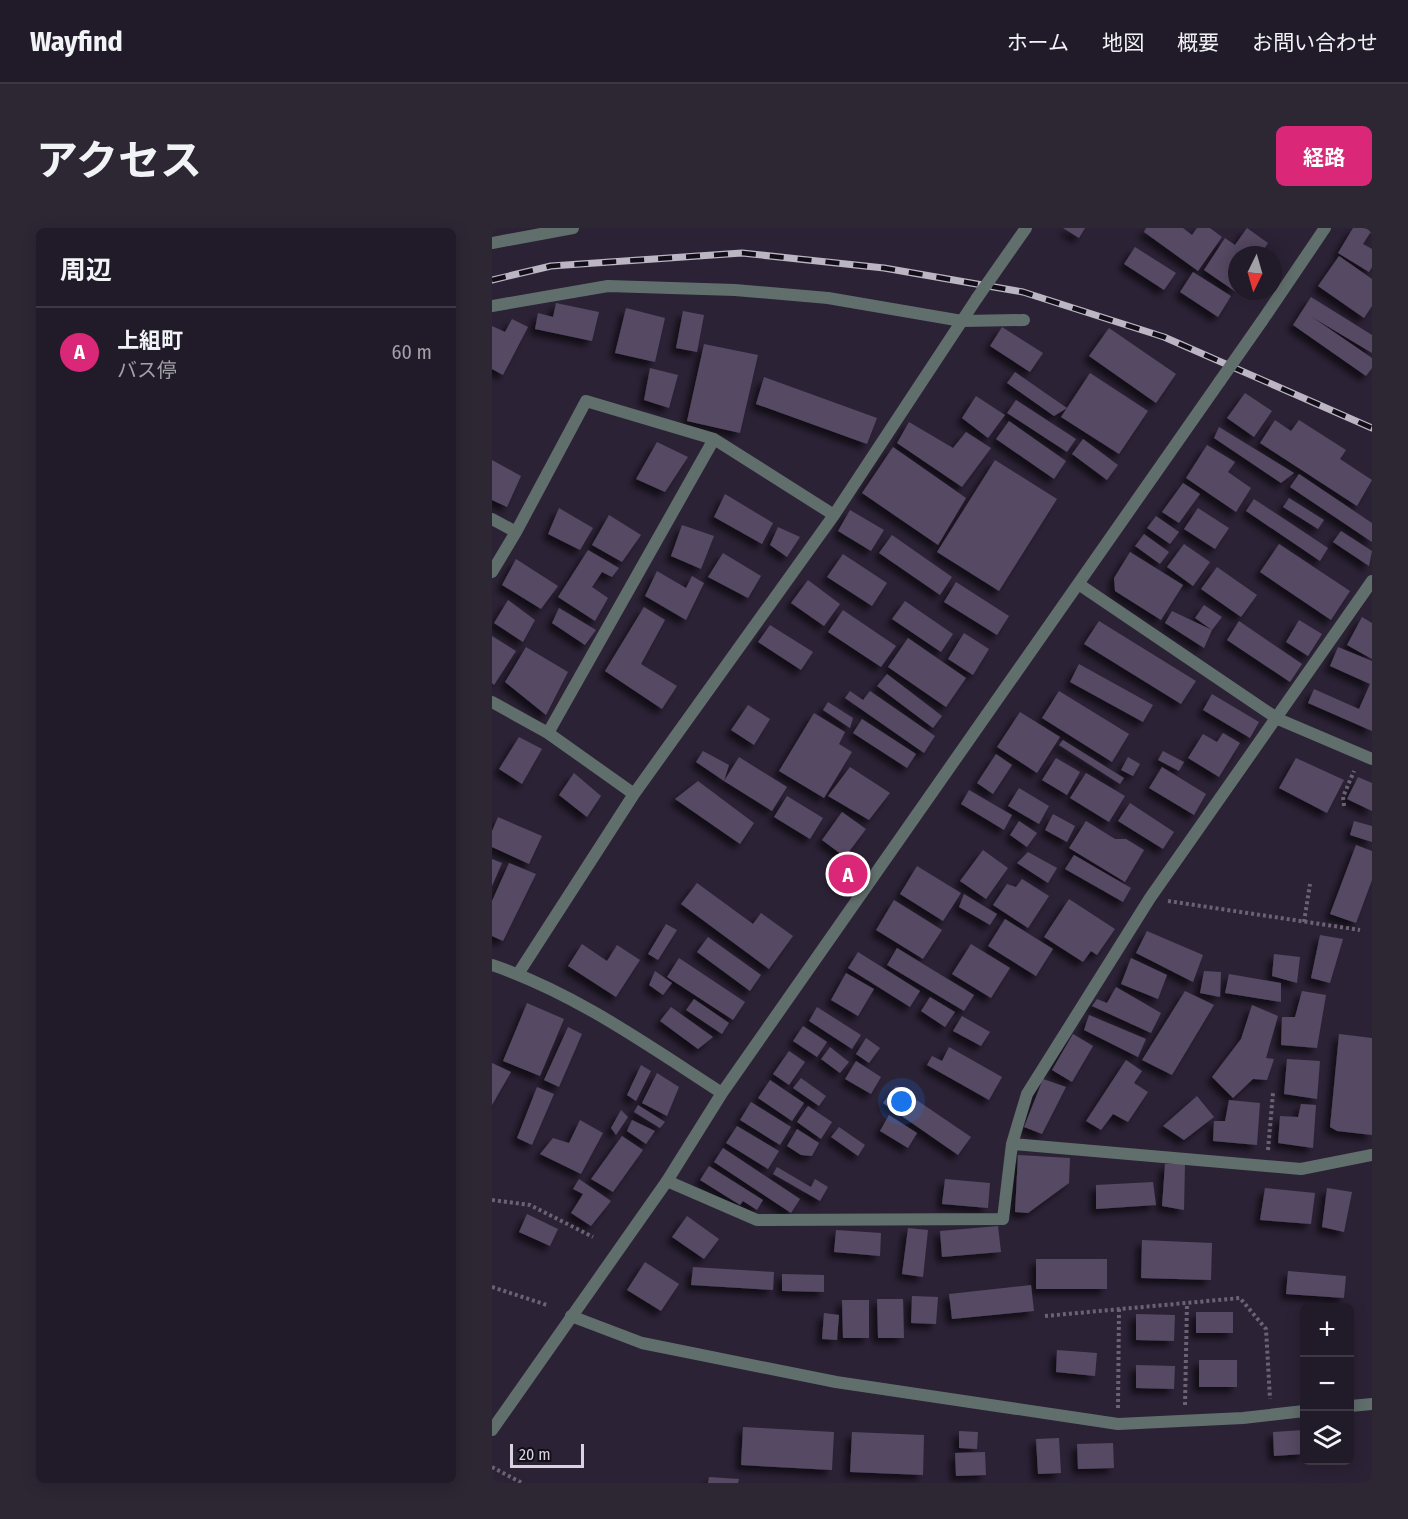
<!DOCTYPE html>
<html lang="ja">
<meta charset="utf-8">
<style>
:root{--surface:#211a28;--page:#2d2734;--text:#f1f3f6;--muted:#a2a1a8;--line:#3e3845;--accent:#db2777}
body{margin:0;font-family:"Fira Sans Condensed","Noto Sans JP",sans-serif;background:var(--page);color:var(--text)}
.controls{position:absolute;right:18px;bottom:18px;display:grid;overflow:hidden;border-radius:9px;box-shadow:0 3px 15px #0003}
.controls button{width:54px;height:54px;display:grid;place-items:center;padding:0;border:0;border-bottom:2px solid var(--line);background:var(--surface);color:var(--text);font:30px sans-serif}
.compass{position:absolute;left:736px;top:18px;width:54px;height:54px;border-radius:50%;background:var(--surface);box-shadow:0 3px 15px #0003;rotate:185deg}
.scale{position:absolute;left:18px;bottom:15px;width:74px;box-sizing:border-box;padding-left:6px;border:3px solid #d9d3e0;border-top:0;font-size:16px;line-height:21px;white-space:nowrap;color:#d9d3e0;-webkit-text-stroke:4px #120e17;paint-order:stroke}
.you{position:absolute;left:410px;top:874px;width:21px;height:21px;margin:-15px;border:4px solid #fff;border-radius:50%;background:#1a73e8;box-shadow:0 0 0 9px #1a73e833}
.badge{display:grid;place-items:center;width:39px;height:39px;border-radius:50%;background:var(--accent);color:#fff;font-size:20px;font-weight:700}
.pin{position:absolute;translate:-50% -50%;border:3px solid #fff;box-shadow:0 2px 6px #0006}
.list{margin:0;padding:0;list-style:none}
h2{display:flex;justify-content:space-between;align-items:center;height:78px;margin:0;padding:0 24px;font-size:26px}
h2 small{font-size:20px;font-weight:400;color:var(--muted)}
.list li{display:grid;grid-template-columns:39px 1fr auto;gap:18px;align-items:center;box-sizing:border-box;height:90px;padding:0 24px;border-top:2px solid var(--line)}
.list b{display:block;font-size:22px;white-space:nowrap}
.list p{margin:0;font-size:20px;white-space:nowrap;color:var(--muted)}
.list em{font-size:20px;font-style:normal;color:var(--muted)}
.icon{flex:none;width:33px;height:33px;fill:none;stroke:currentColor;stroke-width:2;stroke-linecap:round;stroke-linejoin:round}
.map{position:relative;flex:none;width:880px;height:1255px;overflow:hidden;border-radius:9px}
header{display:flex;align-items:center;gap:36px;box-sizing:border-box;height:84px;padding:0 30px;background:var(--surface);border-bottom:2px solid var(--line)}
header strong{font-size:28px}
nav{display:flex;gap:33px;margin-inline-start:auto;font-size:21px}
.intro{display:flex;align-items:center;justify-content:space-between;box-sizing:border-box;height:144px;padding:0 36px}
h1{margin:0;font-size:42px}
.button{padding:15px 27px;border-radius:9px;background:var(--accent);color:#fff;font-size:21px;font-weight:700}
main{display:flex;gap:36px;padding:0 36px}
aside{flex:1;background:var(--surface);border-radius:9px;box-shadow:0 3px 15px #0003}
.map>svg:first-child{display:block}
.building{fill:#564963;filter:url(#shadow)}
.lines{fill:none;stroke-linecap:round;stroke-linejoin:round}
.path{stroke:#6b6274;stroke-width:4;stroke-dasharray:3 3;stroke-linecap:butt}
.minor{stroke:#616f6c;stroke-width:12}
.tertiary{stroke:#616f6c;stroke-width:12}
.rail-casing{stroke:#bcb5c3;stroke-width:7}
.rail{stroke:#120e17;stroke-width:4.5;stroke-dasharray:14;stroke-linecap:butt}
.minor-bridge{stroke:#616f6c;stroke-width:12}
.tertiary-bridge{stroke:#616f6c;stroke-width:12}
</style>
<header>
<strong>Wayfind</strong>
<nav><a>ホーム</a><a>地図</a><a>概要</a><a>お問い合わせ</a></nav>
</header>
<div class="intro"><h1>アクセス</h1><a class="button">経路</a></div>
<main>
<aside>
<h2>周辺<small></small></h2>
<ul class="list">
<li><span class="badge">A</span><div><b>上組町</b><p>バス停</p></div><em>60 m</em></li>
</ul>
</aside>
<div class="map">
<svg width="880" height="1255" viewBox="0 0 880 1255">
<defs>
<filter id="shadow"><feDropShadow dx="-5.5" dy="5.5" stdDeviation="3" flood-color="#0009"/></filter>
</defs>
<rect width="100%" height="100%" fill="#2c2236"/>
<path class="building" d="M 571,0 L 593,0 L 587,10 Z
M 654,0 L 691,0 L 700,7 L 705,0 L 718,0 L 730,9 L 706,43 L 652,4 Z
M 755,0 L 776,15 L 768,27 L 745,27 L 744,64 L 712,42 L 733,10 L 743,17 Z
M 861,0 L 880,0 L 880,6 L 878,5 L 871,16 L 880,21 L 880,39 L 877,44 L 846,25 Z
M 643,19 L 684,45 L 672,62 L 632,36 Z
M 847,28 L 880,51 L 880,78 L 872,90 L 826,58 Z
M 701,44 L 739,68 L 726,89 L 688,64 Z
M 819,69 L 880,107 L 880,125 L 820,89 L 880,130 L 880,140 L 874,148 L 801,97 Z
M 64,75 L 107,84 L 100,113 L 43,101 L 46,85 L 61,89 Z
M 134,80 L 173,90 L 163,134 L 123,125 Z
M 191,83 L 212,87 L 205,124 L 184,120 Z
M 20,91 L 36,99 L 11,147 L 0,141 L 0,98 L 13,104 Z
M 510,99 L 551,125 L 538,144 L 498,118 Z
M 617,100 L 684,146 L 664,175 L 597,128 Z
M 212,116 L 266,127 L 248,205 L 195,193 Z
M 158,140 L 186,147 L 177,180 L 152,172 Z
M 523,144 L 575,180 L 562,188 L 515,155 Z
M 598,145 L 656,183 L 627,226 L 569,189 Z
M 272,149 L 385,190 L 375,216 L 264,176 Z
M 753,165 L 780,183 L 762,209 L 735,190 Z
M 484,168 L 513,187 L 496,210 L 470,190 Z
M 524,172 L 584,211 L 575,224 L 515,185 Z
M 783,192 L 799,203 L 807,192 L 854,222 L 848,231 L 880,252 L 865,278 L 768,215 Z
M 517,193 L 574,233 L 562,251 L 504,211 Z
M 417,194 L 461,220 L 474,204 L 499,220 L 470,259 L 405,215 Z
M 727,199 L 802,245 L 789,255 L 722,210 Z
M 591,211 L 626,237 L 615,252 L 580,226 Z
M 165,214 L 196,229 L 173,264 L 144,251 Z
M 715,217 L 743,234 L 736,244 L 759,260 L 744,284 L 694,250 Z
M 401,219 L 474,270 L 446,317 L 370,265 Z
M 0,232 L 29,248 L 15,279 L 0,272 Z
M 503,232 L 565,271 L 507,363 L 445,324 Z
M 807,246 L 880,295 L 880,314 L 798,259 Z
M 691,255 L 708,266 L 687,295 L 670,284 Z
M 233,266 L 281,295 L 270,316 L 222,289 Z
M 797,270 L 832,292 L 826,301 L 791,279 Z
M 762,271 L 836,320 L 828,333 L 754,283 Z
M 67,280 L 101,300 L 88,322 L 56,306 Z
M 706,280 L 737,300 L 723,321 L 692,301 Z
M 358,282 L 392,302 L 379,323 L 346,303 Z
M 117,287 L 149,307 L 130,334 L 100,317 Z
M 664,288 L 687,304 L 678,316 L 655,300 Z
M 190,297 L 222,308 L 209,341 L 179,328 Z
M 286,299 L 308,309 L 295,329 L 278,317 Z
M 849,303 L 880,323 L 877,338 L 841,314 Z
M 652,306 L 677,324 L 668,336 L 643,318 Z
M 400,307 L 460,349 L 448,367 L 387,325 Z
M 692,316 L 718,334 L 701,358 L 675,339 Z
M 787,316 L 858,363 L 839,392 L 768,344 Z
M 96,322 L 127,340 L 120,349 L 110,344 L 100,359 L 116,370 L 103,393 L 66,369 Z
M 638,324 L 691,357 L 669,392 L 623,363 L 622,350 Z
M 231,325 L 269,348 L 256,370 L 216,349 Z
M 351,326 L 395,355 L 380,378 L 335,349 Z
M 24,331 L 66,358 L 49,381 L 10,357 Z
M 725,339 L 765,367 L 749,389 L 709,361 Z
M 165,343 L 194,360 L 200,348 L 212,355 L 194,392 L 153,368 Z
M 316,352 L 348,376 L 332,398 L 299,375 Z
M 464,354 L 517,388 L 505,407 L 452,374 Z
M 16,372 L 43,392 L 31,414 L 2,395 Z
M 413,373 L 461,406 L 449,424 L 400,391 Z
M 712,377 L 730,389 L 720,402 L 703,390 Z
M 152,379 L 173,392 L 149,436 L 185,458 L 170,481 L 113,443 Z
M 67,380 L 104,402 L 93,417 L 60,395 Z
M 351,382 L 404,418 L 389,439 L 336,404 Z
M 680,383 L 720,402 L 712,420 L 673,395 Z
M 870,389 L 880,395 L 880,431 L 855,417 Z
M 807,392 L 830,406 L 816,428 L 794,414 Z
M 607,393 L 704,453 L 689,476 L 592,416 Z
M 747,393 L 810,436 L 798,454 L 735,412 Z
M 278,397 L 321,424 L 309,442 L 266,414 Z
M 472,405 L 497,421 L 481,447 L 456,431 Z
M 0,408 L 24,423 L 2,457 L 0,455 Z
M 416,410 L 474,450 L 454,479 L 396,439 Z
M 34,419 L 76,444 L 54,487 L 13,454 Z
M 846,419 L 880,433 L 880,503 L 816,475 L 822,461 L 867,481 L 878,456 L 838,438 Z
M 587,436 L 661,477 L 651,494 L 578,454 Z
M 395,446 L 450,488 L 441,500 L 385,458 Z
M 358,463 L 371,472 L 378,463 L 443,508 L 432,525 L 353,470 Z
M 567,463 L 637,506 L 620,534 L 550,490 Z
M 720,466 L 767,494 L 758,510 L 711,482 Z
M 336,474 L 361,490 L 358,500 L 331,482 Z
M 256,477 L 278,491 L 262,517 L 239,502 Z
M 528,484 L 568,509 L 545,545 L 505,519 Z
M 322,485 L 353,504 L 347,516 L 360,524 L 332,570 L 287,543 Z
M 370,491 L 424,526 L 415,540 L 361,505 Z
M 731,505 L 748,515 L 727,549 L 696,530 L 711,506 L 725,514 Z
M 27,509 L 50,521 L 30,556 L 7,541 Z
M 571,512 L 632,550 L 628,556 L 567,517 Z
M 211,523 L 237,537 L 232,553 L 204,534 Z
M 671,523 L 692,534 L 687,543 L 666,532 Z
M 504,526 L 520,537 L 501,566 L 485,555 Z
M 247,529 L 295,559 L 280,583 L 232,553 Z
M 636,529 L 648,536 L 641,548 L 629,542 Z
M 564,530 L 588,544 L 575,567 L 550,552 Z
M 804,530 L 852,552 L 835,585 L 787,560 Z
M 358,539 L 398,565 L 377,592 L 336,568 Z
M 670,539 L 714,566 L 702,587 L 657,560 Z
M 82,545 L 109,568 L 95,589 L 67,567 Z
M 594,545 L 633,568 L 617,594 L 578,570 Z
M 866,549 L 880,555 L 880,583 L 855,571 Z
M 206,553 L 262,595 L 248,616 L 183,571 Z
M 527,560 L 557,578 L 547,596 L 516,578 Z
M 477,562 L 520,587 L 512,602 L 469,576 Z
M 295,568 L 331,590 L 318,611 L 282,589 Z
M 638,575 L 682,604 L 671,621 L 626,593 Z
M 350,584 L 374,601 L 353,629 L 330,612 Z
M 561,586 L 583,598 L 575,614 L 553,602 Z
M 6,589 L 50,608 L 37,636 L 0,619 L 0,603 Z
M 527,593 L 545,605 L 535,619 L 518,607 Z
M 594,593 L 623,611 L 634,611 L 652,622 L 633,654 L 577,620 Z
M 862,593 L 880,598 L 880,614 L 858,607 Z
M 864,617 L 880,623 L 880,652 L 864,695 L 838,686 Z
M 491,622 L 516,640 L 494,671 L 468,653 Z
M 536,624 L 565,640 L 556,655 L 525,635 Z
M 582,627 L 639,660 L 631,674 L 573,641 Z
M 0,631 L 10,635 L 0,658 Z
M 17,635 L 44,646 L 11,713 L 0,708 L 0,673 Z
M 425,638 L 469,665 L 451,693 L 408,666 Z
M 530,651 L 557,668 L 536,700 L 501,677 L 515,656 L 524,659 Z
M 205,655 L 261,696 L 269,685 L 301,708 L 277,741 L 189,676 Z
M 472,666 L 505,686 L 498,697 L 467,679 Z
M 577,671 L 623,701 L 605,727 L 599,723 L 591,734 L 552,709 Z
M 402,672 L 450,702 L 431,731 L 384,702 Z
M 513,691 L 561,721 L 544,748 L 496,718 Z
M 174,696 L 185,702 L 166,732 L 156,726 Z
M 655,703 L 711,727 L 701,754 L 644,725 Z
M 828,707 L 851,711 L 838,755 L 819,750 Z
M 216,709 L 269,747 L 258,763 L 205,724 Z
M 90,716 L 115,733 L 125,717 L 148,732 L 124,769 L 76,738 Z
M 479,716 L 518,740 L 499,770 L 460,746 Z
M 405,720 L 482,767 L 472,783 L 395,737 Z
M 366,724 L 428,763 L 418,779 L 356,740 Z
M 782,726 L 808,729 L 805,755 L 780,748 Z
M 187,730 L 253,774 L 241,792 L 175,749 Z
M 639,730 L 675,747 L 666,771 L 629,756 Z
M 163,743 L 180,755 L 171,767 L 157,757 Z
M 712,743 L 729,744 L 728,769 L 708,765 Z
M 354,745 L 382,761 L 366,788 L 339,772 Z
M 737,746 L 789,755 L 789,774 L 733,765 Z
M 624,759 L 669,785 L 659,805 L 600,778 L 605,771 L 615,775 Z
M 693,763 L 722,777 L 680,847 L 650,832 Z
M 810,763 L 834,767 L 825,820 L 789,817 L 790,789 L 803,789 Z
M 438,769 L 463,784 L 453,799 L 429,783 Z
M 202,771 L 237,795 L 230,806 L 194,782 Z
M 35,775 L 72,791 L 48,848 L 11,833 Z
M 760,777 L 786,788 L 774,830 L 782,831 L 775,852 L 761,851 L 741,870 L 720,849 L 749,811 Z
M 179,779 L 221,809 L 206,821 L 168,793 Z
M 325,779 L 369,807 L 360,821 L 317,793 Z
M 597,787 L 654,811 L 646,829 L 592,802 Z
M 470,788 L 498,804 L 489,818 L 461,803 Z
M 311,798 L 335,814 L 325,829 L 301,813 Z
M 76,799 L 90,806 L 67,859 L 52,852 Z
M 581,806 L 601,818 L 580,854 L 560,842 Z
M 847,806 L 880,810 L 880,907 L 845,903 L 838,899 Z
M 374,810 L 388,820 L 377,835 L 364,826 Z
M 338,819 L 357,834 L 348,845 L 329,831 Z
M 457,819 L 510,849 L 497,872 L 435,837 L 440,828 L 450,833 Z
M 297,823 L 313,834 L 297,857 L 281,846 Z
M 795,831 L 828,833 L 825,871 L 792,866 Z
M 634,832 L 650,843 L 642,855 L 656,864 L 636,894 L 621,886 L 609,902 L 594,893 Z
M 364,833 L 389,849 L 379,866 L 353,851 Z
M 0,835 L 19,844 L 0,877 Z
M 149,837 L 159,843 L 144,873 L 135,867 Z
M 165,845 L 187,859 L 175,888 L 150,875 Z
M 309,850 L 334,868 L 327,878 L 301,860 Z
M 551,851 L 574,859 L 550,906 L 532,899 Z
M 278,852 L 312,875 L 300,893 L 266,870 Z
M 404,858 L 479,909 L 466,927 L 391,875 Z
M 45,859 L 62,866 L 40,917 L 25,910 Z
M 705,868 L 722,889 L 692,912 L 671,898 Z
M 737,872 L 768,875 L 765,917 L 721,913 L 722,893 L 733,893 Z
M 259,874 L 299,899 L 288,917 L 248,892 Z
M 809,876 L 824,877 L 821,920 L 786,915 L 788,888 L 806,889 Z
M 146,877 L 173,894 L 168,900 L 142,884 Z
M 316,878 L 340,894 L 329,911 L 305,894 Z
M 129,882 L 136,889 L 124,907 L 119,900 Z
M 397,887 L 425,905 L 416,920 L 388,903 Z
M 88,892 L 111,905 L 89,946 L 48,926 L 61,910 L 77,915 Z
M 140,892 L 163,903 L 154,916 L 135,903 Z
M 245,898 L 287,923 L 276,941 L 234,915 Z
M 347,899 L 373,917 L 366,928 L 339,909 Z
M 305,901 L 327,915 L 320,928 L 309,927 L 295,918 Z
M 130,908 L 151,922 L 121,964 L 99,951 Z
M 231,920 L 308,971 L 299,985 L 222,934 Z
M 526,927 L 578,930 L 577,955 L 536,985 L 523,984 Z
M 673,936 L 693,936 L 692,982 L 670,978 Z
M 217,938 L 271,972 L 265,982 L 251,973 L 248,977 L 208,952 Z
M 285,939 L 319,959 L 323,951 L 336,959 L 328,973 L 281,946 Z
M 87,951 L 119,973 L 99,998 L 79,985 L 91,966 L 81,961 Z
M 453,951 L 498,955 L 496,980 L 450,976 Z
M 661,954 L 664,977 L 604,981 L 604,957 Z
M 773,960 L 823,965 L 819,996 L 768,992 Z
M 835,960 L 860,964 L 852,1004 L 830,999 Z
M 35,986 L 66,1001 L 58,1018 L 27,1004 Z
M 195,988 L 227,1011 L 212,1031 L 180,1009 Z
M 506,998 L 509,1024 L 450,1029 L 448,1003 Z
M 416,1000 L 436,1002 L 431,1049 L 410,1046 Z
M 344,1002 L 389,1005 L 388,1028 L 342,1024 Z
M 650,1012 L 720,1015 L 719,1052 L 649,1050 Z
M 544,1031 L 615,1031 L 615,1061 L 544,1061 Z
M 153,1034 L 187,1056 L 169,1083 L 135,1062 Z
M 201,1039 L 282,1044 L 281,1062 L 199,1057 Z
M 796,1043 L 854,1048 L 852,1070 L 794,1066 Z
M 290,1046 L 332,1047 L 332,1064 L 290,1063 Z
M 539,1057 L 542,1083 L 460,1091 L 457,1066 Z
M 420,1068 L 446,1069 L 444,1096 L 419,1095 Z
M 385,1071 L 411,1071 L 412,1110 L 386,1110 Z
M 350,1072 L 377,1072 L 377,1110 L 351,1110 Z
M 704,1084 L 741,1084 L 741,1105 L 704,1105 Z
M 332,1085 L 347,1087 L 345,1112 L 330,1111 Z
M 644,1086 L 683,1087 L 682,1113 L 644,1112 Z
M 565,1122 L 605,1125 L 603,1148 L 564,1144 Z
M 707,1132 L 745,1132 L 745,1159 L 707,1159 Z
M 644,1137 L 683,1138 L 682,1161 L 644,1160 Z
M 251,1199 L 342,1204 L 340,1242 L 249,1237 Z
M 812,1202 L 812,1226 L 782,1228 L 781,1204 Z
M 467,1203 L 486,1204 L 485,1221 L 467,1220 Z
M 360,1204 L 432,1207 L 431,1247 L 358,1244 Z
M 567,1210 L 569,1245 L 546,1246 L 544,1211 Z
M 621,1215 L 622,1240 L 586,1241 L 585,1216 Z
M 493,1224 L 494,1247 L 464,1248 L 463,1225 Z
M 217,1249 L 247,1251 L 246,1255 L 216,1255 Z"/>
<g class="lines">
<path class="path" d="M 852,578 L 851,569 L 862,543
M 676,673 L 868,702
M 812,694 L 818,656
M 776,922 L 781,865
M 0,972 L 38,977 L 101,1009
M 0,1059 L 55,1077
M 553,1088 L 748,1070 L 774,1101 L 778,1171
M 693,1177 L 695,1075
M 626,1180 L 627,1081
M 0,1239 L 30,1255"/>
<path class="minor" d="M 0,15 L 81,0
M 0,78 L 116,58 L 243,62 L 336,70 L 470,93 L 532,92
M 0,291 L 24,304
M 0,344 L 24,304 L 94,173 L 222,211 L 342,287
M 0,474 L 56,505 L 142,566
M 56,505 L 222,211
M 26,746 L 142,566 L 342,287 L 485,70
M 520,916 L 809,941 L 880,927
M 175,953 L 265,992 L 511,991 L 520,916 L 535,866 L 658,670 L 880,353
M 79,1088 L 150,1115 L 344,1154 L 626,1196 L 751,1190 L 812,1183
M 858,1178 L 880,1176"/>
<path class="tertiary" d="M 770,93 L 833,0
M 588,357 L 786,491 L 880,531
M 0,737 C 83,765 157,818 230,865
M 0,1202 L 175,953 L 230,865 L 728,153"/>
<defs>
<path id="rail" d="M 0,52 L 59,38 L 250,25 L 392,40 L 531,64 L 672,109 L 880,200"/>
</defs>
<use href="#rail" class="rail-casing"/>
<use href="#rail" class="rail"/>
<path class="minor-bridge" d="M 485,70 L 534,0"/>
<path class="tertiary-bridge" d="M 728,153 L 770,93"/>
</g>
</svg>
<div class="controls">
<button>+</button>
<button>−</button>
<button><svg class="icon" aria-label="layers" viewBox="0 0 24 24"><path d="M12 4l9 5-9 5-9-5zM3 14l9 5 9-5"/></svg></button>
</div>
<svg class="compass" viewBox="-18 -18 36 36"><path d="M0-13l5 13h-10z" fill="#e53935"/><path d="M0 13l5-13h-10z" fill="#a2a1a8"/></svg>
<div class="scale">20 m</div>
<div class="you"></div>
<div class="pin badge" style="left:356px;top:646px">A</div>
</div>
</main>
